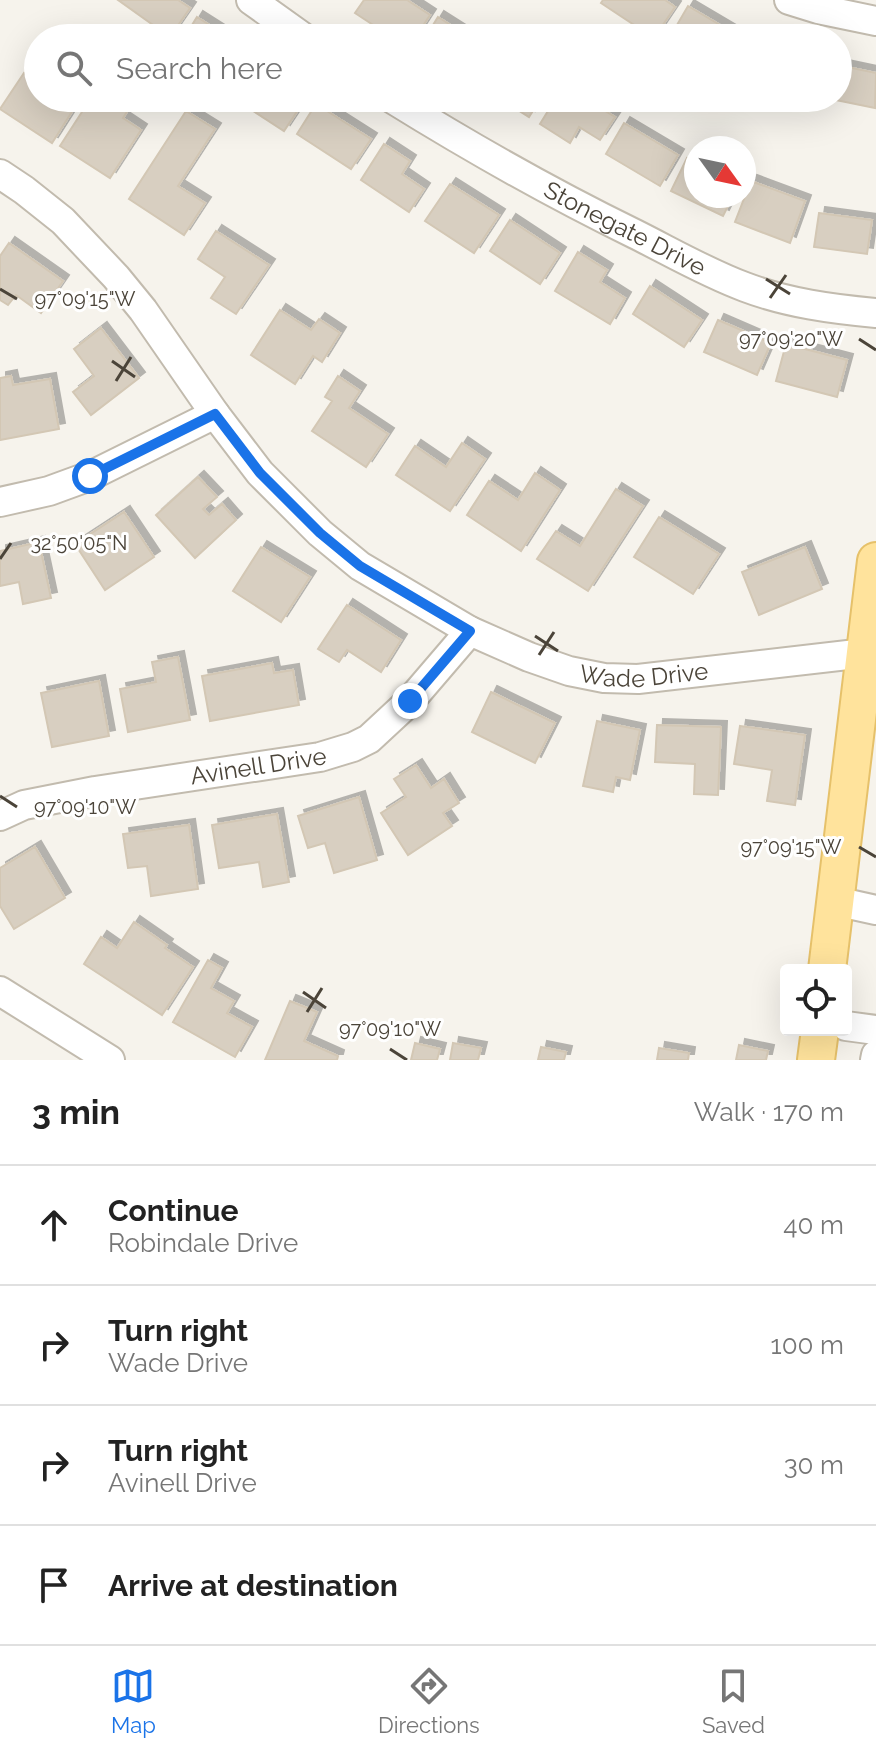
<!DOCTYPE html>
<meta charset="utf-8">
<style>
:root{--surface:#fff;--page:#f2f2f2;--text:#222;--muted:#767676;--line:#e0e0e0;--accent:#1a73e8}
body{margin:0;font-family:Raleway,sans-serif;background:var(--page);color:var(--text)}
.controls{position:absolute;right:24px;bottom:24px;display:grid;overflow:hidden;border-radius:8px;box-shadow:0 8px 32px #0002}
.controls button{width:72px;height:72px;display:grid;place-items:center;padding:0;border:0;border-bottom:2px solid var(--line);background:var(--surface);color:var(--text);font:40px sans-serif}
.compass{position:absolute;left:684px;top:136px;width:72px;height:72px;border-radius:50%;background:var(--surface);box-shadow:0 8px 32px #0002;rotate:123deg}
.stop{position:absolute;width:24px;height:24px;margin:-18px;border:6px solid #1a73e8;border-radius:50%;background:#fff}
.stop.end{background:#1a73e8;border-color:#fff;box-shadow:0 2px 8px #0008}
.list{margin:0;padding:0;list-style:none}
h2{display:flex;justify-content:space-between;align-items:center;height:104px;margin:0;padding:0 32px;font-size:34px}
h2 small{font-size:26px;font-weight:400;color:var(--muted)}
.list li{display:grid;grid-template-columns:52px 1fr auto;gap:24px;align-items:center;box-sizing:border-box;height:120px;padding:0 32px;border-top:2px solid var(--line)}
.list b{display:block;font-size:30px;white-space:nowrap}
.list p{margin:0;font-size:26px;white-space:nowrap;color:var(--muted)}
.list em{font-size:26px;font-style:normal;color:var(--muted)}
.icon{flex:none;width:44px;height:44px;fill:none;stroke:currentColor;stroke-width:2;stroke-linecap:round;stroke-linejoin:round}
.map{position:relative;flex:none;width:876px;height:1060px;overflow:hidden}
.search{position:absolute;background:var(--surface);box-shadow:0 8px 32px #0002;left:24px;right:24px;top:24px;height:88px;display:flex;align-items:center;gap:20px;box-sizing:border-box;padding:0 28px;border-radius:44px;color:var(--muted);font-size:30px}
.sheet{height:584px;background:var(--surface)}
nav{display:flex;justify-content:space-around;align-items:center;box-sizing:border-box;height:112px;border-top:2px solid var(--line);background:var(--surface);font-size:22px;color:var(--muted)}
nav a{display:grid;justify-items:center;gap:4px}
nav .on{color:var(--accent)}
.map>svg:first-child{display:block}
.building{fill:#d8cfc1;stroke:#d3c7b4;stroke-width:2;filter:url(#shadow)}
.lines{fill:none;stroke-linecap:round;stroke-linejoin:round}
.minor-casing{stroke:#c2bbae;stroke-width:32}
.major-casing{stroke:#e6c16a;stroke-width:40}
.minor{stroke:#fff;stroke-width:28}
.major{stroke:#ffe39c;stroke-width:36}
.route{stroke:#1a73e8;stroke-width:10}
.ticks{fill:none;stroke:#4b4439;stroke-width:3}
.labels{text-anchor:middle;stroke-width:6;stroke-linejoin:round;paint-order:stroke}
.street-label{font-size:24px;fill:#4b4439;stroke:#fff}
.ticks-label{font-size:20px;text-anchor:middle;fill:#4b4439;stroke:#fff;stroke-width:6;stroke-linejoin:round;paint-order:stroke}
</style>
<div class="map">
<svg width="876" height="1060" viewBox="0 0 876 1060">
<defs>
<filter id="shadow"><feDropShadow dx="6" dy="-6" stdDeviation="0" flood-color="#0004"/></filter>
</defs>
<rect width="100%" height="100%" fill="#f6f3ec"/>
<path class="building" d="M 118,0 L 178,0 L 190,8 L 170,37 Z
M 364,0 L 407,0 L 430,15 L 415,38 L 393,38 L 355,13 Z
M 603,0 L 665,0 L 675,7 L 654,38 L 601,3 Z
M 688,6 L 742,38 L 670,37 Z
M 197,17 L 230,38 L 184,38 Z
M 438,17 L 471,38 L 425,38 Z
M 838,65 L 876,73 L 875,108 L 826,98 L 838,98 Z
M 24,73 L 38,83 L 38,98 L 62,98 L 75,107 L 52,143 L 0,109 Z
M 91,98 L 123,98 L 132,104 L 123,118 L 141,130 L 110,178 L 60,146 Z
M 233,98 L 286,98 L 300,107 L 284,131 Z
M 499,98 L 541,98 L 529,117 Z
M 556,98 L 584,98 L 615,117 L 600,140 L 579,127 L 570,143 L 540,124 Z
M 316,104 L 371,139 L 351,169 L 297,134 Z
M 186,111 L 215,129 L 178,186 L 205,203 L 184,235 L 129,199 Z
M 624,123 L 678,155 L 660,186 L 606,154 Z
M 384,144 L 410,161 L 402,174 L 424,189 L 409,212 L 361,180 Z
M 687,158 L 696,163 L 696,196 L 733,196 L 723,216 L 671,191 Z
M 751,181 L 805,201 L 790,243 L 735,222 Z
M 450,184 L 499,215 L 474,253 L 425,221 Z
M 819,213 L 872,220 L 867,254 L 814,247 Z
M 510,220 L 560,253 L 540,284 L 490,251 Z
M 216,231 L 269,265 L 236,314 L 211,298 L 225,277 L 198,259 Z
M 9,243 L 63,281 L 41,313 L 16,295 L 8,305 L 0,300 L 0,256 Z
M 578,252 L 607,270 L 600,282 L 625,298 L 610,324 L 555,291 Z
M 650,286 L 702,320 L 684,347 L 633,314 Z
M 280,310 L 311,330 L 319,319 L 340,333 L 322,362 L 313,356 L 295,384 L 251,355 Z
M 718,320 L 771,343 L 757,375 L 704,352 Z
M 101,328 L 139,378 L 91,415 L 73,392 L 94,376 L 74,349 Z
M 786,344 L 847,360 L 837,397 L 776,381 Z
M 11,376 L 13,385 L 50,379 L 59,429 L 0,440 L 0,378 Z
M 338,376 L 360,391 L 349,408 L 388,434 L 366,467 L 312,431 L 332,401 L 325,397 Z
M 462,443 L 485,459 L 450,511 L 396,475 L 415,446 L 446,467 Z
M 535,473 L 560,490 L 521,551 L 467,515 L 489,481 L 518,500 Z
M 198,477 L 217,497 L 203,509 L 209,515 L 222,504 L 236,520 L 195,558 L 156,515 Z
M 616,489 L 643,506 L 588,591 L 537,559 L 556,531 L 580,546 Z
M 124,512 L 154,557 L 105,590 L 75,544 Z
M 659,517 L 719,554 L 693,594 L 634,557 Z
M 39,542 L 51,598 L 23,604 L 19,582 L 0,586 L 0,551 Z
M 261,547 L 310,577 L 281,622 L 233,591 Z
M 805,547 L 822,589 L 759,615 L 742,572 Z
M 347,605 L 401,640 L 381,672 L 347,650 L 339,662 L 318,649 Z
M 178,657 L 190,720 L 128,732 L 120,689 L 156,682 L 152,662 Z
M 272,663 L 274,673 L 293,670 L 299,705 L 210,721 L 202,676 Z
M 99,681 L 109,736 L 52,747 L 41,693 Z
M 491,692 L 555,723 L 535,763 L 472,732 Z
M 597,721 L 640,730 L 630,780 L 616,777 L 613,792 L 583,786 Z
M 657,725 L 721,727 L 718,795 L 694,794 L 695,764 L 655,762 Z
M 740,726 L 805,735 L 795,805 L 767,801 L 772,770 L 734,764 Z
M 416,765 L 431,788 L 444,779 L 459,803 L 443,813 L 452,826 L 408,855 L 381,813 L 406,797 L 394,779 Z
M 359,797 L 377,860 L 334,873 L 325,843 L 308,848 L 298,816 Z
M 277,814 L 289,882 L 263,887 L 259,862 L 219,868 L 212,825 Z
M 189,825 L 198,889 L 151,896 L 147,866 L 128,868 L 123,834 Z
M 35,847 L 65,898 L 14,929 L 0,906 L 0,868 Z
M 134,922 L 167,945 L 165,948 L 193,967 L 162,1015 L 84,964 L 101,937 L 117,948 Z
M 208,960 L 222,968 L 211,988 L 234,1001 L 227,1013 L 252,1027 L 235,1057 L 173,1022 Z
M 290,1001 L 317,1012 L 304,1041 L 338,1056 L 337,1060 L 265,1060 Z
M 415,1043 L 440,1049 L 437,1060 L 411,1060 Z
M 453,1043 L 481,1048 L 478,1060 L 450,1060 Z
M 739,1045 L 768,1051 L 766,1060 L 736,1060 Z
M 541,1047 L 566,1052 L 564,1060 L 538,1060 Z
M 659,1048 L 689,1053 L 688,1060 L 657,1060 Z"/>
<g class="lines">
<defs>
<g id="minor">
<path d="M 251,0 L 304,38"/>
<path d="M 789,0 L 818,9 L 876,21"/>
<path id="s1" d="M 391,98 C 470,147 551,193 635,234 C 671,252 707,273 745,287 C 787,303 832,309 876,313"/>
<path id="s2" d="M 0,174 L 24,190 L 63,221 L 116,277 L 143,310 L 215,414 L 260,473 L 320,533 L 360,566 L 470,631 L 529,657 L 569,671 L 604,678 L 638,679 L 865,653"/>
<path d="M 0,502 L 49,491 L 90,476 L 215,414"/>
<path id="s3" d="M 0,816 L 24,805 L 95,791 L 320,757 L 353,747 L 369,739 L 410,701 L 470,631"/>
<path d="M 835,901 L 876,910"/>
<path d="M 0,991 L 110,1060"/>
<path d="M 846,1026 L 876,1030"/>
<path d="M 875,1060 L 876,1055"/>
</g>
<path id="major" d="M 827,970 L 876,561
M 816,1060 L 820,1030"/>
</defs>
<use href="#minor" class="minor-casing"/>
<use href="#major" class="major-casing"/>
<use href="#minor" class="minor"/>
<use href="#major" class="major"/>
</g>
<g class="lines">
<path class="route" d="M 90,476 L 215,414 L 260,473 L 320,533 L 360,566 L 470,631 L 410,701"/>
</g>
<path class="ticks" d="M 766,279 L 790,294M 0,289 L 17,299M 770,298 L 786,275M 859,339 L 876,350M 112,361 L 135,377M 116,381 L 131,357M 0,559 L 11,543M 535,636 L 558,651M 539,655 L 554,632M 0,796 L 17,807M 859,847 L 876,857M 303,992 L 326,1008M 307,1012 L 322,988M 390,1049 L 407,1060"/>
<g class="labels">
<g class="street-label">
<text dy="8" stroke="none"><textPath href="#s1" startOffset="268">Stonegate Drive</textPath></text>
<text dy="8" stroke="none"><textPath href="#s2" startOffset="846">Wade Drive</textPath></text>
<text dy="8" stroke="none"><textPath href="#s3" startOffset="264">Avinell Drive</textPath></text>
</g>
</g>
<g class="ticks-label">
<text x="85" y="306">97°09'15"W</text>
<text x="791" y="346">97°09'20"W</text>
<text x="79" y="550">32°50'05"N</text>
<text x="85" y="814">97°09'10"W</text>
<text x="791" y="854">97°09'15"W</text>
<text x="390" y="1036">97°09'10"W</text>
</g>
</svg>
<div class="controls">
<button><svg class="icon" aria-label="locate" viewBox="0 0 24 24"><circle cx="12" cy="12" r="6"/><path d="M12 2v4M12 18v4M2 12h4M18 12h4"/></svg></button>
</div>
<svg class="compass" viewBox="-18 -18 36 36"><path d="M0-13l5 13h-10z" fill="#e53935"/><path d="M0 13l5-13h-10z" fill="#767676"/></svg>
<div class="stop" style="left:90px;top:476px"></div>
<div class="stop end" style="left:410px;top:701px"></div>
<div class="search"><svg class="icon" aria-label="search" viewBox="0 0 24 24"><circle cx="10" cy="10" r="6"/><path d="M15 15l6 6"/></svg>Search here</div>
</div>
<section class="sheet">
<h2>3 min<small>Walk · 170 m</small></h2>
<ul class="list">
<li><svg class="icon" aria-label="ahead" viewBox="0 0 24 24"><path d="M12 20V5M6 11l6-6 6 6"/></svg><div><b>Continue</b><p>Robindale Drive</p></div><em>40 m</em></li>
<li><svg class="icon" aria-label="right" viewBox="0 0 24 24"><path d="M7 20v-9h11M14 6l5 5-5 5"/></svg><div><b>Turn right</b><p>Wade Drive</p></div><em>100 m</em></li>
<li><svg class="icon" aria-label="right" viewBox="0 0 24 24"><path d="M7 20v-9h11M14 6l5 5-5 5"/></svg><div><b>Turn right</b><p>Avinell Drive</p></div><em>30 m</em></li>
<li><svg class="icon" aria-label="arrive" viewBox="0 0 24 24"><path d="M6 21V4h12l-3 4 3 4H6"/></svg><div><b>Arrive at destination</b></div></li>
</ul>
</section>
<nav>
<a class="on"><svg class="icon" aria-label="map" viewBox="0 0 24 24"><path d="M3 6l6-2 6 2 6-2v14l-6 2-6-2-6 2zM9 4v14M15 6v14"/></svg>Map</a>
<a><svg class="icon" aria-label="directions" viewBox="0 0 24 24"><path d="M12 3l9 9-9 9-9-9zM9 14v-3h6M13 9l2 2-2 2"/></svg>Directions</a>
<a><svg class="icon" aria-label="saved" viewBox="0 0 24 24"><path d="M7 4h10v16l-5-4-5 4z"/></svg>Saved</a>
</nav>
